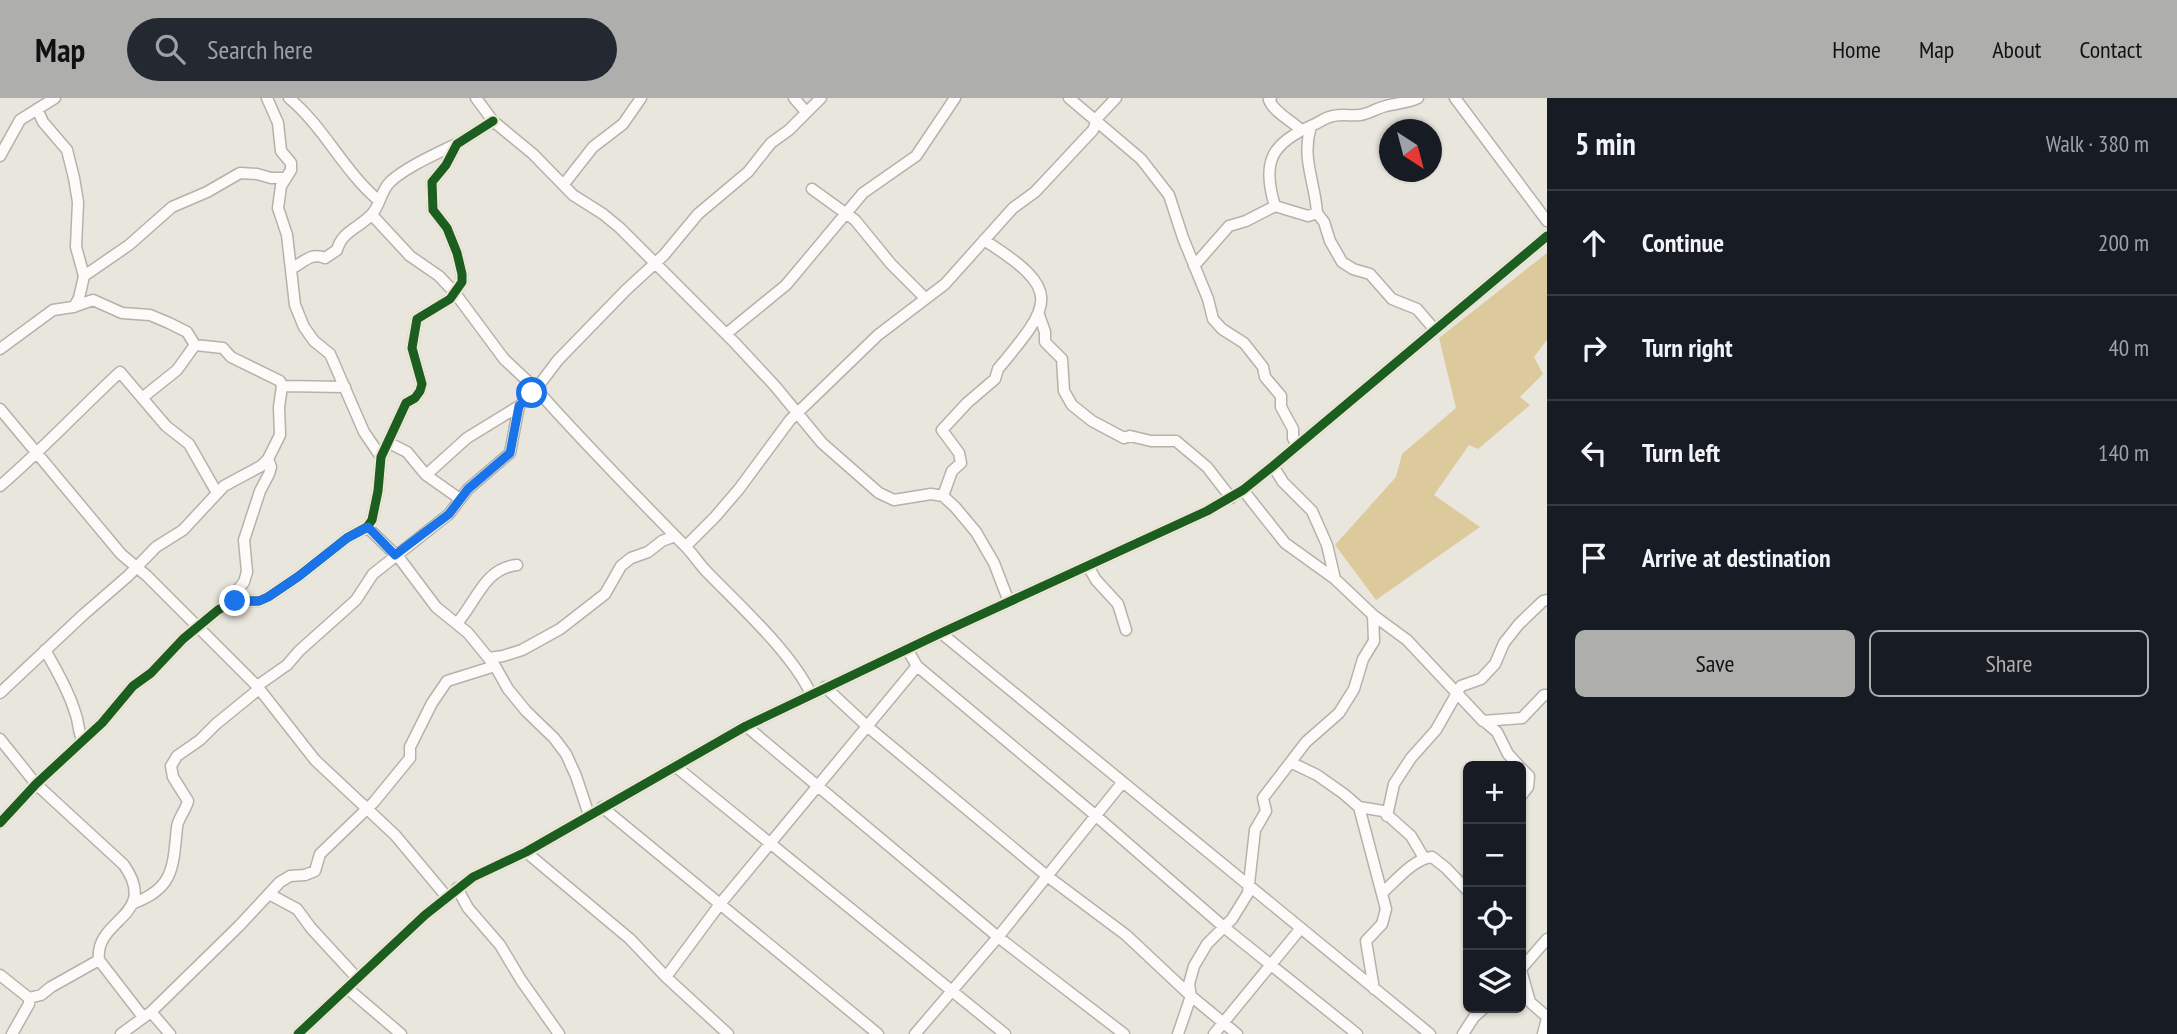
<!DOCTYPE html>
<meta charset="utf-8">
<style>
:root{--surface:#171b24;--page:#242831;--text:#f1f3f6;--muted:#9ea1a6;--line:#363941;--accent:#aeaead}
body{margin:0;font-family:"PT Sans Narrow",sans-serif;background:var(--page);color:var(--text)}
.controls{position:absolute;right:21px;bottom:21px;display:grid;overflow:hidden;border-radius:10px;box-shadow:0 2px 5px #0004}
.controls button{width:63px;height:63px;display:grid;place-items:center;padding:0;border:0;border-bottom:2px solid var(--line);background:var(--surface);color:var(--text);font:35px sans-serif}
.compass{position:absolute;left:1379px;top:21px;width:63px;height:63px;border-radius:50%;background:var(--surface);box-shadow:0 2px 5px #0004;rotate:144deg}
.stop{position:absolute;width:21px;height:21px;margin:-16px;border:5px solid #1a73e8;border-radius:50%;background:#fff}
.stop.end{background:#1a73e8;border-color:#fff;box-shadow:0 2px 7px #0008}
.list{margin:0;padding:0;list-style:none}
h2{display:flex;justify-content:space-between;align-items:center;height:91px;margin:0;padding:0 28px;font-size:30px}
h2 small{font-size:23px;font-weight:400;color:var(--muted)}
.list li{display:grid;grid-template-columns:46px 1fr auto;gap:21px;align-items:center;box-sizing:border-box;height:105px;padding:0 28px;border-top:2px solid var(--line)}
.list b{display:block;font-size:26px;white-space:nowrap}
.list em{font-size:23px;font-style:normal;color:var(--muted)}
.actions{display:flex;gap:14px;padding:21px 28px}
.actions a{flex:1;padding:16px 0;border:2px solid var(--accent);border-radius:10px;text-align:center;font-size:24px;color:var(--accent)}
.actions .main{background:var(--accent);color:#111}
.icon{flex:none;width:38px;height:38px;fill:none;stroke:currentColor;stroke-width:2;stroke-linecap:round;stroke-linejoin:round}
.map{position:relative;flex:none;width:1547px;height:936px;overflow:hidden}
header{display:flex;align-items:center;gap:42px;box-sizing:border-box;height:98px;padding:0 35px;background:var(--accent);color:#111}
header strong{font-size:33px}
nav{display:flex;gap:38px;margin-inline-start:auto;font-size:24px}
.search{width:490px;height:63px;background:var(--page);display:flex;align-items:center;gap:18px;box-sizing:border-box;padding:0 24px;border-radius:38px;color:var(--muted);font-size:26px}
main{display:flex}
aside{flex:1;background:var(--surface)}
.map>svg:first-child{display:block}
.green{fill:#dcca9d}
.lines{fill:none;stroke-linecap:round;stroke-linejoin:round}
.minor-casing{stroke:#b4b2aa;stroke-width:13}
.minor{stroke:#fcfbfa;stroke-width:10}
.cycleway-casing{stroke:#efe8d7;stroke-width:13}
.cycleway{stroke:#1b5e20;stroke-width:9}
.route{stroke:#1a73e8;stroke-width:9}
</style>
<header>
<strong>Map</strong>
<div class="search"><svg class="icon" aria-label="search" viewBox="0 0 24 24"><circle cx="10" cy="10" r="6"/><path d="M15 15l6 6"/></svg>Search here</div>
<nav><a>Home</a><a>Map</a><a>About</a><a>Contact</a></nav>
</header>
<main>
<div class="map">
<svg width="1547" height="936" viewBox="0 0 1547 936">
<rect width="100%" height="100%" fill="#e9e6dd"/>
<path class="green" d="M 1547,155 L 1547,242 L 1534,259 L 1543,276 L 1520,299 L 1530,307 L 1478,351 L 1469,347 L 1434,397 L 1480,429 L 1376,502 L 1335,447 L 1396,379 L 1402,356 L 1456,310 L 1439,240 Z"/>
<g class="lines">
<defs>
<path id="minor" d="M 267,0 L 278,25 L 281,53 L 291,65 L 291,72 L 281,88 L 278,110 L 287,137 L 295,207 L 304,229 L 314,243 L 330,256 L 364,334 L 381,359
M 289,0 C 324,29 343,72 378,102
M 476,0 L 493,23 L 533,56 L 573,97 L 603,116 L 620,130 L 735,245 L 775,288 L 822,345 L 879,395 L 894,402 L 931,396 L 943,398 L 955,409 L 976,434 L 994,465 L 1009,504
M 794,0 L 806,14
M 1069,0 L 1141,61 L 1169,97 L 1183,140 L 1208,201 L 1213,221 L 1222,231 L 1244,245 L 1263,269 L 1265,279 L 1281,298 L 1281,309 L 1293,331 L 1293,340 L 1297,347
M 1271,0 L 1269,2 C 1274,14 1290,22 1300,31
M 1455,0 L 1547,123
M 37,11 L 43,24 L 67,52 L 74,80 L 78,104 L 76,149 L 84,178 L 79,200 L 74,209
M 1311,28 C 1301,61 1315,83 1317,115
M 0,58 L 20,22 L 55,0
M 564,86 L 593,49 L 623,26 L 641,0
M 812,91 L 855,122 L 891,166 L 925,200
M 1275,108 L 1308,118 L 1317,115 L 1324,124 L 1330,143 L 1342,164 L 1353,171 L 1370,176 L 1392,201 L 1417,211 L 1435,232
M 372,117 L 410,158 L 439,178 L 455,195 L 504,261 L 536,291 L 519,308 L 467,340 L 426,377
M 1194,168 L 1229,128 L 1246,123 L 1275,108 C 1261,63 1272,45 1313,27 C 1320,24 1326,19 1333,18 C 1342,16 1351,18 1360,17 C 1369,16 1377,10 1386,8 C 1397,5 1407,5 1418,0
M 291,171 C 303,165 310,154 325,160 L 337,152 C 342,133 359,130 371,117 C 380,109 380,94 390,84 C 406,69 436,56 456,46
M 84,178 L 129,147 L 172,109 L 207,94 L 240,75 L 257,76 L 271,80 L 286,80
M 1039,217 L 1045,234 L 1045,244 L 1062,261 L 1064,293 L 1072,307 L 1092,323 L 1124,340 L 1130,338 L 1151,343 L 1176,343 L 1207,369 L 1231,400
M 726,236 L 786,187 L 863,95 L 916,58 L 955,0
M 0,251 L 53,212 L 73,209 L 93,202 L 122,215 L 150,217 L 169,225 L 187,234 L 195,247
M 282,288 L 345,289
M 142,300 L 177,272 L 195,247
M 0,311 L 121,456 L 147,478 L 257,588 L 315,662 L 395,737 L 446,798
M 389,345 L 407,354 L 426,377 L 460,401
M 1273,368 L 1283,384 L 1312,413 L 1327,447 L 1335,481
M 0,388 C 42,352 79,312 120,274 L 166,328 L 189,346 L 217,395
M 943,398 L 952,373 L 961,365 L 959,355 L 942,332 L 967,305 L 995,281 L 998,271 C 1054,204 1062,192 984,142
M 367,429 L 400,461 L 436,509 L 468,535 L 495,568 L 508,591 L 526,613 L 554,640 L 566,656 L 576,678 L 589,717
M 686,448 L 715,419 L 739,391 L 790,322 L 878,237 L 945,186 L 1013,110 L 1035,94 L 1093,32 L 1098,19 L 1116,0
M 1088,468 L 1096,482 L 1118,506 L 1126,532
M 227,505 L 244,484 L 247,474 L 244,442 L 260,393 L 269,376 L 271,369 L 268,361
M 1373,517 L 1407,542 L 1483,623 L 1522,620 L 1544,597 L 1547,597
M 458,524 C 477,502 485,470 517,467
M 941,535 L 1430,936
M 907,551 L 917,568 L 1095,717 L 1225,830 L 1357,936
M 45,552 C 57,573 69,594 76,617 C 79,626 78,634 83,643
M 489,560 L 503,558 L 522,552 L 560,531 L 605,496 L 621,468 L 631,460 L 648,454 L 662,443 L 675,438
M 257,588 L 287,567 L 299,553 L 356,502 L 373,476 L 449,416 L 468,391 L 510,355 L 519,308
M 825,589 L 868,629 L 1047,778 L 1126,837 L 1191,898 L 1237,936
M 0,595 L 83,517 L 128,478 L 156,449 L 183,432 L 224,388 L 261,368 L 268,361 L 280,337 L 279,309 L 282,288 L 280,283 L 231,259 L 223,250 L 195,247
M 811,596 C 791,554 740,508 707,474 C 698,465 692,454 683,446 C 633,395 583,344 536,291 L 558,262 L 626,192 L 664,157 L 698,116 L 748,74 L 771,45 L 789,32 L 821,0
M 1484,623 L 1497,634 L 1508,656 L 1519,668
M 746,628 L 998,839 L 1124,936
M 0,641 L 36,686 L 124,767 C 160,819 94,820 99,862 L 143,919
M 1292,665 L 1317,677 L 1344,696 L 1359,709 L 1386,811 L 1382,826 L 1366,843 L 1374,891
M 675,668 L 1005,936
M 1521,670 L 1529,678 L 1528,689 L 1521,698
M 602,709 L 878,936
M 1359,709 L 1383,713 L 1411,738 L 1424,760
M 1387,718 L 1394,686 L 1411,660 L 1436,632 L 1461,588 L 1481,581 L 1495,566 L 1504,545 L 1519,526 L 1543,503 L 1547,502
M 0,725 L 36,686 L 102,625 L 133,588 L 151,575 L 183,541 L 218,512 L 235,503 L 259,503 L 268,499 L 299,478 L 347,440 L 367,429 L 372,422 L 378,393 L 381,359 L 406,305 L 415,300 L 420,293 L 422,286 L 412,250 L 417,221 L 450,201 L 462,184 L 462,176 L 457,155 L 447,130 L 433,112 L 432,84 L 446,67 L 457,46 L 493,23
M 526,754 L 630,841 L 666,879 L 728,936
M 457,790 L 468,810 L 500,847 L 521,882 L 559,936
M 1382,795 C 1396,783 1413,761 1432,759 L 1446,770 L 1468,793
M 269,796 L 297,811 L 311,830 L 357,880
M 134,805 C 175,790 173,767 177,729 C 178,720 186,712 188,703 L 173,679 L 171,668 L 177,658 L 200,642 L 216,626 L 259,591
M 1521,871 L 1547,841
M 1521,872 L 1530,904 L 1547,919
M 0,877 L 29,900 L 41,897 L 51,889 L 99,862
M 666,879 L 720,806 L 917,568
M 347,890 L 401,936
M 151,914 L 170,936
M 12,936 L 29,906 L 29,900
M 121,936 L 151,914 L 239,828 L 280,784 L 290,778 L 305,777 L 315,773 L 320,756 L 374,704 L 410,660 L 410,649 L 432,605 L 447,583 L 495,568
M 298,936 L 425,817 L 473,779 L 526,754 L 746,628 L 941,535 L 1207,413 L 1243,392 L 1273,368 L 1547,138
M 915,936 L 998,839 L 1122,685
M 1178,936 L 1191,898 L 1189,886 L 1194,868 L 1207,846 L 1232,821 L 1248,795 L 1255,732 L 1266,713 L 1263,700 L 1306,644 L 1339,615 L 1354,591 L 1363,561 L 1374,543 L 1373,517 L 1335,481 L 1285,445 L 1243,392
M 1214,936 L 1301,830
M 1463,936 L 1474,919 L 1484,910
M 1543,936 L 1547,920"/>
</defs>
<use href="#minor" class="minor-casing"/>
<use href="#minor" class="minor"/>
<defs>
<path id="cycleway" d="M 0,725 L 36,686 L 102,625 L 133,588 L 151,575 L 183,541 L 218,512 L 235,503 L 259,503 L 268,499 L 299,478 L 347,440 L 367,429 L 372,422 L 378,393 L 381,359 L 406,305 L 415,300 L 420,293 L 422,286 L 412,250 L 417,221 L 450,201 L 462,184 L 462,176 L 457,155 L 447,130 L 433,112 L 432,84 L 446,67 L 457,46 L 493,23
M 298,936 L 425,817 L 473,779 L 526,754 L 746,628 L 941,535 L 1207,413 L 1243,392 L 1273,368 L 1547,138"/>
</defs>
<use href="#cycleway" class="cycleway-casing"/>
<use href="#cycleway" class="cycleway"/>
</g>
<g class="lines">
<path class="route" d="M 235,503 L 259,503 L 268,499 L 299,478 L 347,440 L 368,429 L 395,457 L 449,416 L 468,391 L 510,355 L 519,308 L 532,295"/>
</g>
</svg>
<div class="controls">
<button>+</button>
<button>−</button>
<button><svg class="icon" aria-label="locate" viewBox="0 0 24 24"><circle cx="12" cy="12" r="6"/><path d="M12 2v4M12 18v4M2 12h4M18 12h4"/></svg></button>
<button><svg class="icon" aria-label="layers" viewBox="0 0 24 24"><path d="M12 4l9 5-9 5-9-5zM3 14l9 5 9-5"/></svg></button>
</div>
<svg class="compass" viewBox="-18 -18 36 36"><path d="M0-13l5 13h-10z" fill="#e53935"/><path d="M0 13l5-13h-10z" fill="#9ea1a6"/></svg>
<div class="stop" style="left:532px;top:295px"></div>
<div class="stop end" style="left:235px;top:503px"></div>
</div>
<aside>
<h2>5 min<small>Walk · 380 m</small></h2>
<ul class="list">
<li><svg class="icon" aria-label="ahead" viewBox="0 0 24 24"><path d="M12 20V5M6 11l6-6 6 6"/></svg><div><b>Continue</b></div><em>200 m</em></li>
<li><svg class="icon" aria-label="right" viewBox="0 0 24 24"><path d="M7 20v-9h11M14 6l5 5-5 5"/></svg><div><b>Turn right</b></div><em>40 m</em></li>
<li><svg class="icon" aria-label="left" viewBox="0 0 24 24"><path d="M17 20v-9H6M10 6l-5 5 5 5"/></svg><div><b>Turn left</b></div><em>140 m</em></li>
<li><svg class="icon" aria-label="arrive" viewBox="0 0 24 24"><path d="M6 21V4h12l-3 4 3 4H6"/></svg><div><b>Arrive at destination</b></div></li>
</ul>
<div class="actions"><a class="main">Save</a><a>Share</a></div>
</aside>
</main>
